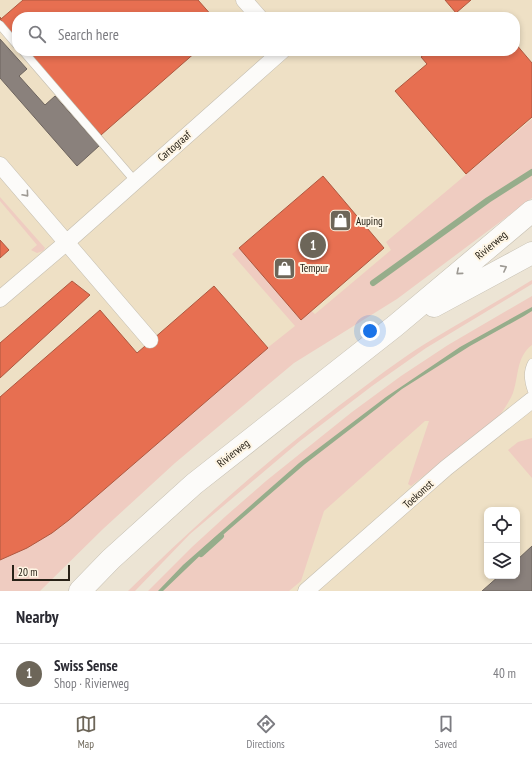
<!DOCTYPE html>
<meta charset="utf-8">
<style>
:root{--surface:#fff;--page:#f7f7f7;--text:#2b2b33;--muted:#7c7c81;--line:#e1e1e2;--accent:#6d6659}
body{margin:0;font-family:"PT Sans Narrow",sans-serif;background:var(--page);color:var(--text)}
.controls{position:absolute;right:12px;bottom:12px;display:grid;overflow:hidden;border-radius:8px;box-shadow:0 2px 6px #0003}
.controls button{width:36px;height:36px;display:grid;place-items:center;padding:0;border:0;border-bottom:1px solid var(--line);background:var(--surface);color:var(--text);font:20px sans-serif}
.scale{position:absolute;left:12px;bottom:10px;width:58px;box-sizing:border-box;padding-left:4px;border:2px solid #282217;border-top:0;font-size:11px;line-height:14px;white-space:nowrap;color:#282217;-webkit-text-stroke:3px #fef5e4;paint-order:stroke}
.you{position:absolute;left:370px;top:331px;width:14px;height:14px;margin:-10px;border:3px solid #fff;border-radius:50%;background:#1a73e8;box-shadow:0 0 0 6px #1a73e833}
.badge{display:grid;place-items:center;width:26px;height:26px;border-radius:50%;background:var(--accent);color:#fff;font-size:13px;font-weight:700}
.pin{position:absolute;translate:-50% -50%;border:2px solid #fff;box-shadow:0 1px 4px #0006}
.list{margin:0;padding:0;list-style:none}
h2{display:flex;justify-content:space-between;align-items:center;height:52px;margin:0;padding:0 16px;font-size:17px}
h2 small{font-size:13px;font-weight:400;color:var(--muted)}
.list li{display:grid;grid-template-columns:26px 1fr auto;gap:12px;align-items:center;box-sizing:border-box;height:60px;padding:0 16px;border-top:1px solid var(--line)}
.list b{display:block;font-size:15px;white-space:nowrap}
.list p{margin:0;font-size:13px;white-space:nowrap;color:var(--muted)}
.list em{font-size:13px;font-style:normal;color:var(--muted)}
.icon{flex:none;width:22px;height:22px;fill:none;stroke:currentColor;stroke-width:2;stroke-linecap:round;stroke-linejoin:round}
.map{position:relative;flex:none;width:532px;height:591px;overflow:hidden}
.search{position:absolute;background:var(--surface);box-shadow:0 2px 6px #0003;left:12px;right:12px;top:12px;height:44px;display:flex;align-items:center;gap:10px;box-sizing:border-box;padding:0 14px;border-radius:16px;color:var(--muted);font-size:15px}
.sheet{height:112px;background:var(--surface)}
nav{display:flex;justify-content:space-around;align-items:center;box-sizing:border-box;height:56px;border-top:1px solid var(--line);background:var(--surface);font-size:11px;color:var(--muted)}
nav a{display:grid;justify-items:center;gap:2px}
nav .on{color:var(--accent)}
.map>svg:first-child{display:block}
.built{fill:#eee0c5;fill-rule:evenodd}
.green{fill:#efccc1}
.water{fill:#96ad8b}
.shops{fill:#e76f51;stroke:#ae5840}
.industry{fill:#8a817c;stroke:#6d645e}
.lines{fill:none;stroke-linecap:round;stroke-linejoin:round}
.stream{stroke:#96ad8b;stroke-width:6}
.lane-casing{stroke:#c3bdb0;stroke-width:9}
.street-casing{stroke:#c3bdb0;stroke-width:17}
.primary-casing{stroke:#c3bdb0;stroke-width:23}
.lane{stroke:#fcfbf9;stroke-width:8}
.street{stroke:#fcfbf9;stroke-width:16}
.primary{stroke:#fcfbf9;stroke-width:22}
.oneway{stroke:#9d9993}
.labels{text-anchor:middle;stroke-width:4;stroke-linejoin:round;paint-order:stroke}
.street-label{font-size:11px;fill:#282217;stroke:#fef5e4}
.poi-label{font-size:11px;fill:#282217;stroke:#fef5e4;text-anchor:start}
</style>
<div class="map">
<svg width="532" height="591" viewBox="0 0 532 591">
<rect width="100%" height="100%" fill="#ece4d4"/>
<path class="built" d="M 0,0 L 532,0 L 532,172 L 0,591 ZM 17,17 L 515,17 L 515,51 L 17,51 Z
M 532,310 L 532,591 L 161,591 ZM 487,510 L 517,510 L 517,576 L 487,576 Z"/>
<path class="green" d="M 532,119 L 532,198 L 397,299 L 294,363 L 175,463 L 103,529 L 40,591 L 0,591 L 0,560 L 295,326 L 232,254 L 239,248 L 315,314 L 391,250 L 386,242 Z
M 0,197 L 45,248 L 43,251 L 37,253 L 31,250 L 37,245 L 0,201 Z
M 532,280 L 532,284 L 426,348 L 372,386 L 300,441 L 190,534 L 135,591 L 128,591 C 203,517 283,446 368,384 C 389,368 411,352 433,339 C 466,319 500,300 532,280 Z
M 532,296 L 532,345 C 516,357 519,376 513,393 C 509,402 503,412 496,419 L 411,486 L 408,484 L 429,421 L 425,421 L 324,511 L 301,581 L 289,591 L 148,591 L 192,547 L 227,515 L 266,481 L 352,412 L 401,376 L 448,345 Z
M 532,438 L 532,478 L 508,450 L 518,442 Z"/>
<path class="water" d="M 532,307 L 532,311 L 524,316 L 470,346 L 402,389 L 366,417 L 305,464 L 209,547 L 163,591 L 158,591 L 183,565 L 299,463 L 386,397 L 460,347 Z"/>
<path class="shops" d="M 23,0 L 198,0 L 213,17 L 17,17 L 17,39 L 0,19 L 0,17 L 1,19 Z
M 445,0 L 471,0 L 456,13 Z
M 515,43 L 532,63 L 532,117 L 466,174 L 395,91 L 427,64 L 421,57 L 428,51 L 515,51 Z
M 28,51 L 197,51 L 101,135 Z
M 323,176 L 384,248 L 301,320 L 239,248 Z
M 0,240 L 9,250 L 0,258 Z
M 72,281 L 90,295 L 0,378 L 0,343 Z
M 214,286 L 268,348 L 69,520 L 52,533 L 27,548 L 0,560 L 0,397 L 100,310 L 137,353 Z"/>
<path class="industry" d="M 0,39 L 27,69 L 19,76 L 45,105 L 55,96 L 99,146 L 77,166 L 0,78 Z
M 532,546 L 532,591 L 482,591 L 499,576 L 517,576 L 517,560 Z"/>
<g class="lines">
<path class="stream" d="M 373,283 L 488,200 L 532,172
M 201,554 L 221,536"/>
<defs>
<path id="lane" d="M 0,25 L 17,45
M 23,51 L 135,181
M 532,363 C 527,372 529,383 532,391"/>
<path id="street" d="M 244,0 L 259,17
M 0,165 L 150,340
M 0,299 L 67,242 L 282,51
M 306,591 L 446,468 L 532,400"/>
<path id="primary" d="M 434,306 L 532,253
M 80,591 L 111,559 L 194,484 L 395,326 L 532,211"/>
</defs>
<use href="#lane" class="lane-casing"/>
<use href="#street" class="street-casing"/>
<use href="#primary" class="primary-casing"/>
<use href="#lane" class="lane"/>
<use href="#street" class="street"/>
<use href="#primary" class="primary"/>
</g>
<defs><path id="oneway-chevron" d="M-2-3.5L2.5 0L-2 3.5" fill="none" stroke-width="1.6" stroke-linecap="round" stroke-linejoin="round"/></defs>
<g class="oneway">
<use href="#oneway-chevron" transform="translate(26 194) rotate(49)"/>
<use href="#oneway-chevron" transform="translate(504 268) rotate(-28)"/>
<use href="#oneway-chevron" transform="translate(459 272) rotate(140)"/>
</g>
<defs>
<symbol id="shop-square" viewBox="-11 -11 22 22"><rect x="-9" y="-9" width="18" height="18" rx="4" fill="#6d6659" stroke="#fef5e4"/><path d="M-5-2.5h2.3a2.7 3.5 0 0 1 5.4 0H5L5.5 6h-11ZM-1.5-2.5h3a1.5 2.3 0 0 0-3 0Z" fill="#fff"/></symbol>
</defs>
<g fill-rule="evenodd">
<use href="#shop-square" x="328" y="208" width="25" height="25"/>
<use href="#shop-square" x="272" y="256" width="25" height="25"/>
</g>
<g class="labels">
<g class="street-label">
<text transform="translate(174 146) rotate(-41)" y="4">Cartograaf</text>
<text transform="translate(491 245) rotate(-40)" y="4">Rivierweg</text>
<text transform="translate(233 453) rotate(-38)" y="4">Rivierweg</text>
<text transform="translate(418 494) rotate(-42)" y="4">Toekomst</text>
</g>
<g class="poi-label">
<text x="356" y="225">Auping</text>
<text x="300" y="272">Tempur</text>
</g>
</g>
</svg>
<div class="controls">
<button><svg class="icon" aria-label="locate" viewBox="0 0 24 24"><circle cx="12" cy="12" r="6"/><path d="M12 2v4M12 18v4M2 12h4M18 12h4"/></svg></button>
<button><svg class="icon" aria-label="layers" viewBox="0 0 24 24"><path d="M12 4l9 5-9 5-9-5zM3 14l9 5 9-5"/></svg></button>
</div>
<div class="scale">20 m</div>
<div class="you"></div>
<div class="pin badge" style="left:313px;top:245px">1</div>
<div class="search"><svg class="icon" aria-label="search" viewBox="0 0 24 24"><circle cx="10" cy="10" r="6"/><path d="M15 15l6 6"/></svg>Search here</div>
</div>
<section class="sheet">
<h2>Nearby<small></small></h2>
<ul class="list">
<li><span class="badge">1</span><div><b>Swiss Sense</b><p>Shop · Rivierweg</p></div><em>40 m</em></li>
</ul>
</section>
<nav>
<a class="on"><svg class="icon" aria-label="map" viewBox="0 0 24 24"><path d="M3 6l6-2 6 2 6-2v14l-6 2-6-2-6 2zM9 4v14M15 6v14"/></svg>Map</a>
<a><svg class="icon" aria-label="directions" viewBox="0 0 24 24"><path d="M12 3l9 9-9 9-9-9zM9 14v-3h6M13 9l2 2-2 2"/></svg>Directions</a>
<a><svg class="icon" aria-label="saved" viewBox="0 0 24 24"><path d="M7 4h10v16l-5-4-5 4z"/></svg>Saved</a>
</nav>
